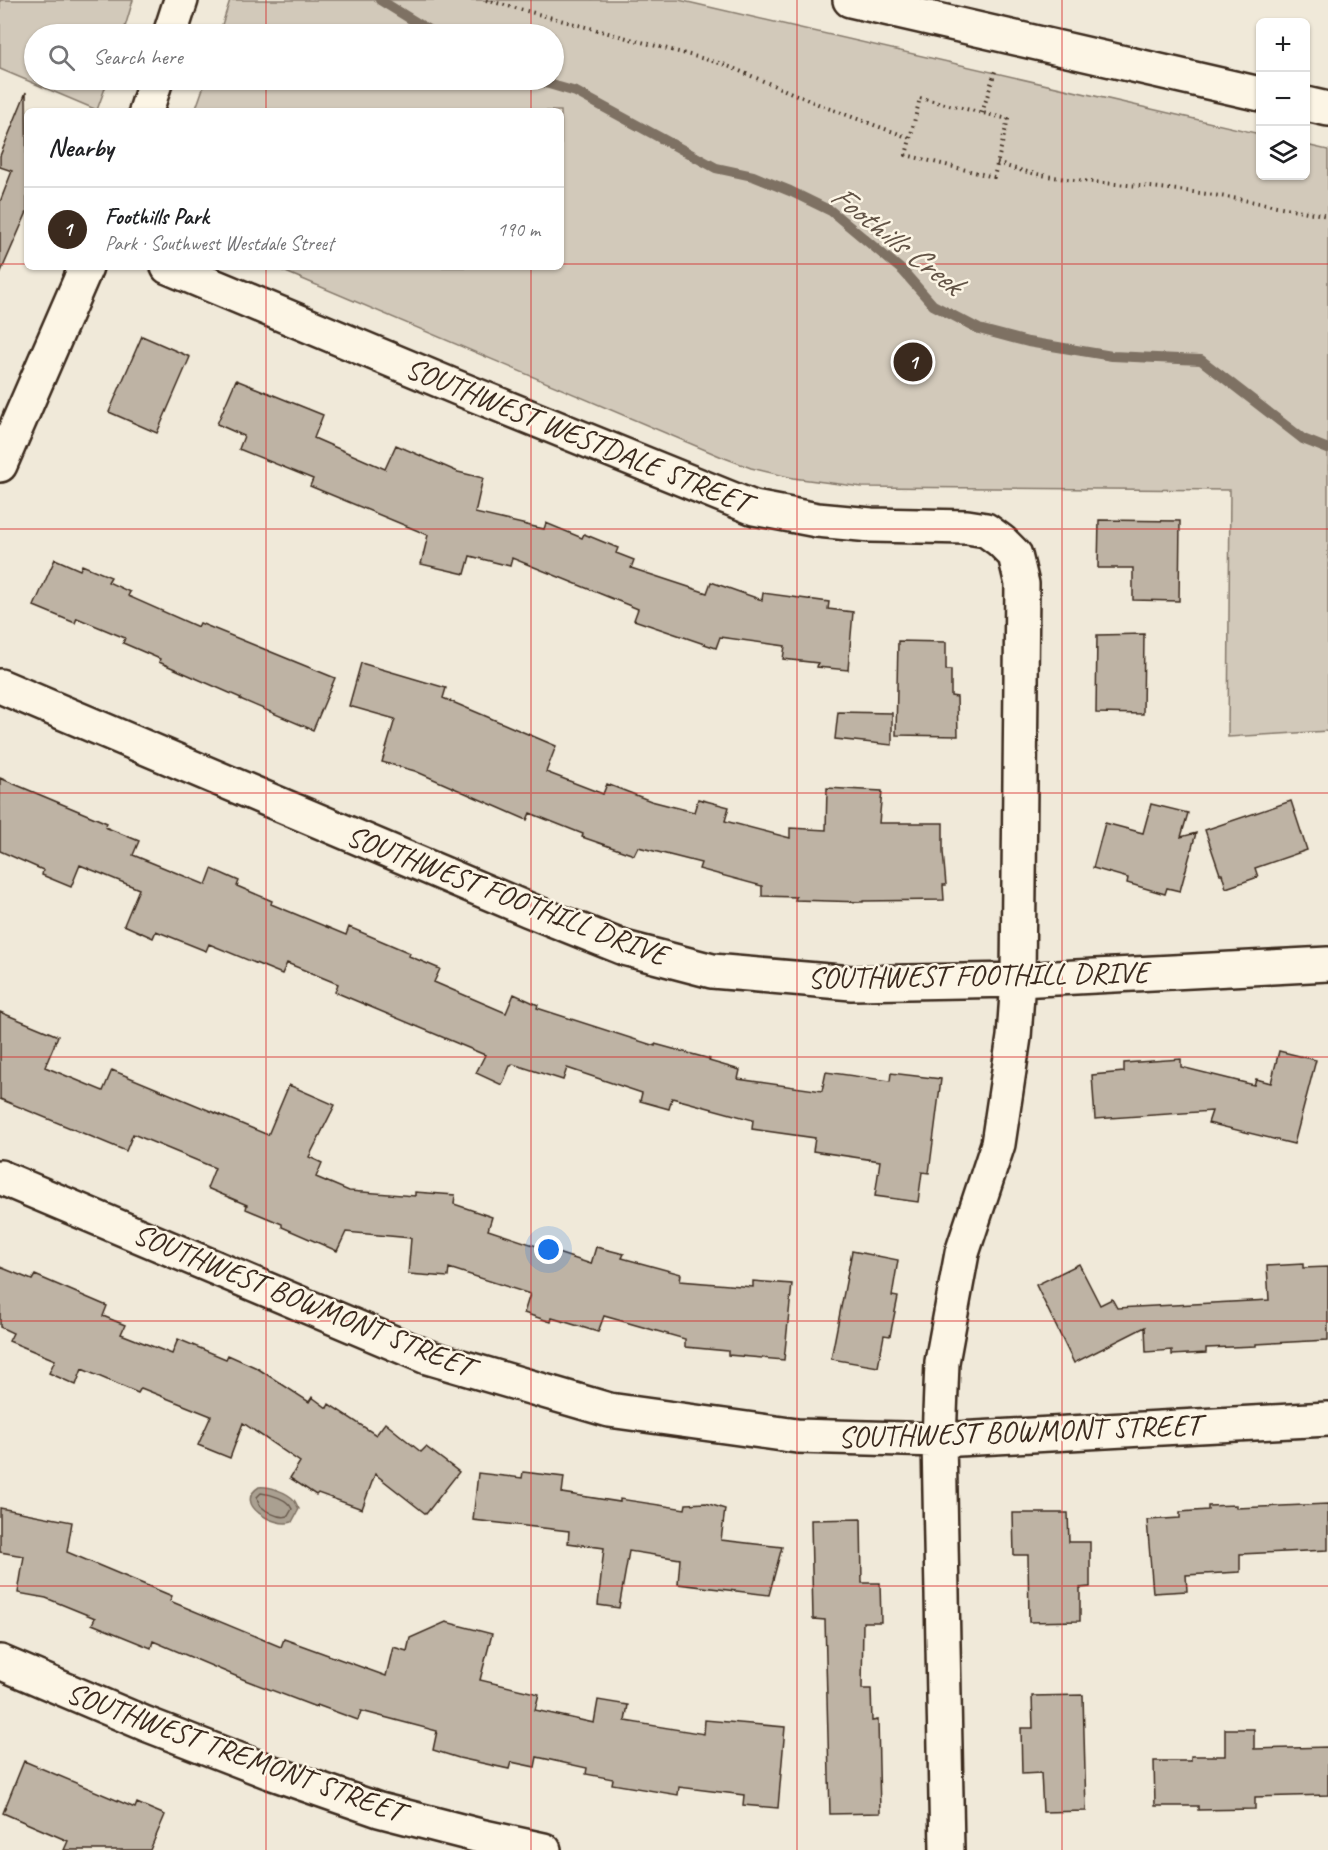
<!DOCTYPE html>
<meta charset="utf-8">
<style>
:root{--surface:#fff;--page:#f6f6f6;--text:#202124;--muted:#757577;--line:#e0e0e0;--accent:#3b2a1e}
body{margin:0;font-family:Caveat,sans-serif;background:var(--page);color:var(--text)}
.controls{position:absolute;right:18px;top:18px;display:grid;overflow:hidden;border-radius:9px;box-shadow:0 2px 4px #0004}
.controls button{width:54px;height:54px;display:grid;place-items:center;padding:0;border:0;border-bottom:2px solid var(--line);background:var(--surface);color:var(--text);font:30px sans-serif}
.you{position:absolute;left:549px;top:1250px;width:21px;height:21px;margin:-15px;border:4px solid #fff;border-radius:50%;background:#1a73e8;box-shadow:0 0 0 9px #1a73e833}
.badge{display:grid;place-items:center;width:39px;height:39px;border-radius:50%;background:var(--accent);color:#fff;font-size:20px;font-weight:700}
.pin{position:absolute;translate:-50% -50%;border:3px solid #fff;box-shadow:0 2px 6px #0006}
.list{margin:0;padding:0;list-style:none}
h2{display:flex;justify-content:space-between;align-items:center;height:78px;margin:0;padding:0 24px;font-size:26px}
h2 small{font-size:20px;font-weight:400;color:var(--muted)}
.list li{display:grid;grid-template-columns:39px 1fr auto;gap:18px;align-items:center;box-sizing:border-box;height:84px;padding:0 24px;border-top:2px solid var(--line)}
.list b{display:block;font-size:22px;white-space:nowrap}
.list p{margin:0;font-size:20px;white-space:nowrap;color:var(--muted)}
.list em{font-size:20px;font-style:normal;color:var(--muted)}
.icon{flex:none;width:33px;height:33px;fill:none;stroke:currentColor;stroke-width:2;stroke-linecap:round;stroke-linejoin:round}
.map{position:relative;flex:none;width:1328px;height:1850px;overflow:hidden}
.search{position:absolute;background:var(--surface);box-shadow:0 2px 4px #0004;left:24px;top:24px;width:540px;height:66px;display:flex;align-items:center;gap:15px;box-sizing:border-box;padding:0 21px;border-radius:33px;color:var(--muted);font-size:22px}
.panel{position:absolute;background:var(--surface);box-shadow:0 2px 4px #0004;left:24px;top:108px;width:540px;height:162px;border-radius:9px}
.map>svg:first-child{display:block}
.green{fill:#d2c9ba;stroke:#867a6c;stroke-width:1.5}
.water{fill:#aaa091;stroke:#7e7163;stroke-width:1.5}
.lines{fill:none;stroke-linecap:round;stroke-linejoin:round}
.shore{stroke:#67594c;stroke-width:1.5}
.stream{stroke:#7e7163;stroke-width:10}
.building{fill:#beb3a4;stroke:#3b2a1e;stroke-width:1.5}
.minor-casing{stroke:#3b2a1e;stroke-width:38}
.path{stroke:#3b2a1e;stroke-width:4;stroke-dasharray:1.5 4.5;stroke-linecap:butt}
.minor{stroke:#fcf5e5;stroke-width:33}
.grid{fill:none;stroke:#d62828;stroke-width:1.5;stroke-opacity:0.55}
.labels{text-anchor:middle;stroke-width:5;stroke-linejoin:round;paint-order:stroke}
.street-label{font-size:30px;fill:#3b2a1e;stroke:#fcf5e5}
.water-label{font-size:32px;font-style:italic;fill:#625346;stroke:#fcf5e5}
</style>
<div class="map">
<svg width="1328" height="1850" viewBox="0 0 1328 1850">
<rect width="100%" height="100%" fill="#f0e9d9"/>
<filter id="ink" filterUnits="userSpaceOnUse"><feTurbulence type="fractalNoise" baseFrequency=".0167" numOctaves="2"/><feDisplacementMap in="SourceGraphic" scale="12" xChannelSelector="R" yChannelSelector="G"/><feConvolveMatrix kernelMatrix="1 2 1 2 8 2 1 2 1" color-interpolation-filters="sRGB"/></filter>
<g filter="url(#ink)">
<path class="green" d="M 0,0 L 133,0 L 123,34 L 34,34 L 34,80 L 108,80 L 97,110 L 0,69 Z
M 230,0 L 679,0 L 1260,134 L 1260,176 L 1306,176 L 1306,145 L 1328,150 L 1328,731 L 1228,737 L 1230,490 L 862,487 L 793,478 L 751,468 L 722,457 L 274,267 L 561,267 L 561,111 L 195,111 L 206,80 L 554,80 L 554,34 L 219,34 Z"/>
<path class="water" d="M 259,1487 C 269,1486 287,1492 294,1500 C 296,1502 297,1506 299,1509 L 292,1522 C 275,1528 232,1504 259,1487 Z"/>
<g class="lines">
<path class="shore" d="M 261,1493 C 271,1494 288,1499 292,1509 L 288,1516 C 278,1519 266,1511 259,1505 L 257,1497 Z"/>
<path class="stream" d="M 380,0 L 435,34
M 535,80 L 576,92 L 716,168 L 753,176 L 790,191 L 831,211 L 903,271 L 933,305 L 979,329 L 1028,342 L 1112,356 L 1201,360 L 1303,439 L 1328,449"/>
</g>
<path class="building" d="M 26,92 L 27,212 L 0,274 L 0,202 L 12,171 L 0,167 L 0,156 Z
M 142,336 L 190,357 L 157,433 L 109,412 Z
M 236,380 L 323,415 L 314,438 L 385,469 L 396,445 L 458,472 L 483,478 L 475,513 L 544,529 L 546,523 L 582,538 L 584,534 L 618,548 L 616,553 L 634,560 L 631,568 L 707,593 L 711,582 L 762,600 L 763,593 L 829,602 L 828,609 L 853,612 L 848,670 L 817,667 L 818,663 L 783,659 L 785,646 L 720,637 L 716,648 L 634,620 L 638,609 L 512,558 L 510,566 L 470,556 L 465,574 L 421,564 L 428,535 L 310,486 L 313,479 L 239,449 L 244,436 L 217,424 Z
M 1099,520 L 1180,521 L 1179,601 L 1133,600 L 1133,568 L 1098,568 Z
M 55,559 L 80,570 L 82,565 L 111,577 L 108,582 L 130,592 L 128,596 L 198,627 L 200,623 L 335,678 L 313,730 L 240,699 L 241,698 L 159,662 L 160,659 L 123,643 L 125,638 L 77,618 L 75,623 L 34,606 Z
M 1144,634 L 1143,714 L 1096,713 L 1097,635 Z
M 898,641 L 946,642 L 946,670 L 951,670 L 951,696 L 957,697 L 958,736 L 896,735 Z
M 361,663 L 446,688 L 443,698 L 556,746 L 546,772 L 603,794 L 607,784 L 651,801 L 694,812 L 698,799 L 729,807 L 725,821 L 790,838 L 790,828 L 826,830 L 827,788 L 882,791 L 879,823 L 943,823 L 943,852 L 946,885 L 943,885 L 944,900 L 863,901 L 863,902 L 795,900 L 796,897 L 762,896 L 762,886 L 699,869 L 701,863 L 638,847 L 634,855 L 582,837 L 583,834 L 530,813 L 527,820 L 415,771 L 382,762 L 395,719 L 349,706 Z
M 838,712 L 892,713 L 892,745 L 835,739 Z
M 0,778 L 107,823 L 105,827 L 139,841 L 133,855 L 206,885 L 212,869 L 239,881 L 237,886 L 272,901 L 271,904 L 346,935 L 349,927 L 410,953 L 409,956 L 440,969 L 434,982 L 506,1013 L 514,994 L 538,1005 L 537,1008 L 655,1046 L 655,1044 L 710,1059 L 709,1061 L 740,1070 L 738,1079 L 822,1091 L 826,1072 L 890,1081 L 891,1073 L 941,1079 L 929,1173 L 922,1172 L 918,1202 L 875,1196 L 880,1161 L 813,1151 L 815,1138 L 752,1129 L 753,1120 L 672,1098 L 669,1109 L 640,1101 L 642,1093 L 567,1068 L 563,1080 L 513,1064 L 511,1066 L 510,1066 L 502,1085 L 476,1073 L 485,1055 L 335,992 L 338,984 L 287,963 L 282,974 L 209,944 L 206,951 L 156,931 L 153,938 L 124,925 L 139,889 L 80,865 L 71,887 L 42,875 L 43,870 L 0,851 Z
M 1291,801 L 1307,850 L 1255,868 L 1258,877 L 1226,888 L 1222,874 L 1220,874 L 1205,830 Z
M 1151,804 L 1188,813 L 1181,837 L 1196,833 L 1180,891 L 1167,888 L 1165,894 L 1127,883 L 1128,878 L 1093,868 L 1105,823 L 1143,833 Z
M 0,1012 L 58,1036 L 45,1067 L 103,1091 L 112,1070 L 268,1135 L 289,1085 L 335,1105 L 309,1157 L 322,1163 L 316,1177 L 349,1191 L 415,1196 L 415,1192 L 455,1195 L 454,1204 L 492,1217 L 488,1230 L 591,1264 L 596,1247 L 624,1254 L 622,1258 L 681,1274 L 680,1281 L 753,1287 L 753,1281 L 792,1284 L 784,1360 L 728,1355 L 728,1351 L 685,1347 L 685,1339 L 604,1316 L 598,1332 L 552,1318 L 551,1322 L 524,1313 L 530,1294 L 449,1268 L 448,1277 L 408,1274 L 411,1238 L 346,1232 L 337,1251 L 282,1227 L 282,1224 L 246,1209 L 247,1205 L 207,1188 L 215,1168 L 133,1134 L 126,1151 L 0,1099 Z
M 1279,1051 L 1316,1060 L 1294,1144 L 1208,1123 L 1212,1111 L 1095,1119 L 1092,1075 L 1124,1072 L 1124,1063 L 1181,1059 L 1181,1067 L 1254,1085 L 1256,1079 L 1271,1083 Z
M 852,1251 L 898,1260 L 892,1296 L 898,1297 L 890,1336 L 884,1335 L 878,1367 L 831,1359 Z
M 1079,1264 L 1100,1305 L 1112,1299 L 1117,1308 L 1269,1300 L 1267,1266 L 1303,1264 L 1303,1268 L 1328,1267 L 1328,1340 L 1256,1344 L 1256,1346 L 1206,1348 L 1206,1353 L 1172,1355 L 1172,1350 L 1146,1352 L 1145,1327 L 1074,1363 L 1036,1285 Z
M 0,1267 L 32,1280 L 35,1275 L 107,1306 L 103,1316 L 125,1325 L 121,1334 L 172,1354 L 178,1339 L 226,1359 L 228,1355 L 257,1368 L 309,1402 L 312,1397 L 327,1408 L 329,1404 L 376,1435 L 385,1423 L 421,1452 L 426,1447 L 459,1472 L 426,1514 L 375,1474 L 362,1509 L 318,1493 L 316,1495 L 290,1478 L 300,1462 L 243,1423 L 230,1458 L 198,1445 L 211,1416 L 141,1388 L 138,1393 L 82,1369 L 76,1385 L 49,1373 L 55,1360 L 9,1341 L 13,1333 L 0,1327 Z
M 523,1472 L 564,1477 L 562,1493 L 620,1502 L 620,1499 L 685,1509 L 686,1504 L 706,1503 L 725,1509 L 721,1540 L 782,1547 L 769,1595 L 678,1584 L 680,1559 L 629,1551 L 619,1608 L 598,1605 L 604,1548 L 568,1543 L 569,1531 L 473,1520 L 478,1473 L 522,1478 Z
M 1328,1504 L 1328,1550 L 1240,1554 L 1240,1572 L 1186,1575 L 1187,1591 L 1153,1593 L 1147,1520 L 1180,1518 L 1180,1512 L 1208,1510 L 1208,1506 L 1236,1505 L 1236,1508 Z
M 0,1508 L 72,1522 L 67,1552 L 172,1596 L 170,1601 L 281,1647 L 284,1639 L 386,1676 L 393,1647 L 407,1651 L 410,1638 L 446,1622 L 492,1634 L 480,1680 L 539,1694 L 535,1710 L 594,1723 L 598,1700 L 628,1705 L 625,1721 L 704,1734 L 705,1720 L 785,1727 L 778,1808 L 743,1805 L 744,1795 L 679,1787 L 678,1795 L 612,1784 L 613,1779 L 586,1774 L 587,1768 L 537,1757 L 535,1767 L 511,1762 L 509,1769 L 459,1758 L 433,1750 L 437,1731 L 361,1711 L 358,1720 L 317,1705 L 316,1707 L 245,1680 L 153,1641 L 151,1648 L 92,1624 L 95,1618 L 46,1598 L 18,1593 L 24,1556 L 0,1552 Z
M 1013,1513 L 1068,1513 L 1069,1542 L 1090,1542 L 1090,1587 L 1080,1588 L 1080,1621 L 1029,1622 L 1028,1555 L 1014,1555 Z
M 861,1519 L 862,1583 L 880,1583 L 881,1622 L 863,1622 L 862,1689 L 871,1689 L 872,1721 L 878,1720 L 880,1813 L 830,1814 L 825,1620 L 813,1619 L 811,1520 Z
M 1083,1695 L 1086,1811 L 1043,1812 L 1041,1773 L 1022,1774 L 1021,1728 L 1033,1728 L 1032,1696 Z
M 1225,1729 L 1254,1729 L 1254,1749 L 1328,1747 L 1328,1795 L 1255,1797 L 1255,1809 L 1198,1810 L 1198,1806 L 1155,1806 L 1154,1761 L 1191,1761 L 1191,1756 L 1225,1756 Z
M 24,1761 L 135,1808 L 137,1803 L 165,1815 L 150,1850 L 64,1850 L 68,1841 L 3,1813 Z"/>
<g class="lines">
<defs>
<path id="minor" d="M 850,0 L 1260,94
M 170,34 L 181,0
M 1306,104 L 1328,109
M 146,111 L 156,80
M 168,267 L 458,388 L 754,508 L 817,520 L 871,525 L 967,527 L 986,530 L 1001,541 L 1015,555 L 1022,584 L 1018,980 L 1014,1037 L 998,1144 L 962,1253 L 942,1362 L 939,1440 L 947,1850
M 0,465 L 86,267
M 0,686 L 529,910 L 624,948 L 712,971 L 852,983 L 1018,980 L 1328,964
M 0,1177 L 427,1357 L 609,1410 L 797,1436 L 939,1440 L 1328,1419
M 0,1662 L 146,1724 L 270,1772 L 379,1810 L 480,1836 L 544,1850"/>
</defs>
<use href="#minor" class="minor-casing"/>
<path class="path" d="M 486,0 L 723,64 L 825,107 L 910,138
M 920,98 L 1008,119 L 994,177 L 906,155 Z
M 982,113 L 996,68
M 997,163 C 1053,183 1111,182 1169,189 C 1223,195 1276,206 1328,216"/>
<use href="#minor" class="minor"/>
</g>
</g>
<path class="grid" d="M 266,0 L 266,34M 531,0 L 531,34M 797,0 L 797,1850M 1062,0 L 1062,1850M 266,80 L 266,111M 531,80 L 531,111M 0,264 L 27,264M 561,264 L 1328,264M 266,267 L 266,1850M 531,267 L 531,1850M 0,529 L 1328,529M 0,793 L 1328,793M 0,1057 L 1328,1057M 0,1321 L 1328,1321M 0,1586 L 1328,1586"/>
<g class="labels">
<g class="street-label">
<text transform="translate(578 435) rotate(22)" y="10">SOUTHWEST WESTDALE STREET</text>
<text transform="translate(507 895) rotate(21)" y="10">SOUTHWEST FOOTHILL DRIVE</text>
<text transform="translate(978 975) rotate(-1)" y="10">SOUTHWEST FOOTHILL DRIVE</text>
<text transform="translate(303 1300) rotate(22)" y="10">SOUTHWEST BOWMONT STREET</text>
<text transform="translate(1019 1431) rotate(-2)" y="10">SOUTHWEST BOWMONT STREET</text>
<text transform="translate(235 1752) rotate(20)" y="10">SOUTHWEST TREMONT STREET</text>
</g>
<g class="water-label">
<text transform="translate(897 239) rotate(38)" y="11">Foothills Creek</text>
</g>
</g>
</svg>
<div class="controls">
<button>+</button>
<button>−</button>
<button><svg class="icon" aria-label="layers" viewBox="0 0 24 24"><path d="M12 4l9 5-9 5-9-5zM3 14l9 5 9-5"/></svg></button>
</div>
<div class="you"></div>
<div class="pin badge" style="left:913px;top:362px">1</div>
<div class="search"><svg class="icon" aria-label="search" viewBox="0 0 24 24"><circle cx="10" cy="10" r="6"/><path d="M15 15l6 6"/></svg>Search here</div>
<section class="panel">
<h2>Nearby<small></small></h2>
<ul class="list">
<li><span class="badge">1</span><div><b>Foothills Park</b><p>Park · Southwest Westdale Street</p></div><em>190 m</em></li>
</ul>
</section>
</div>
